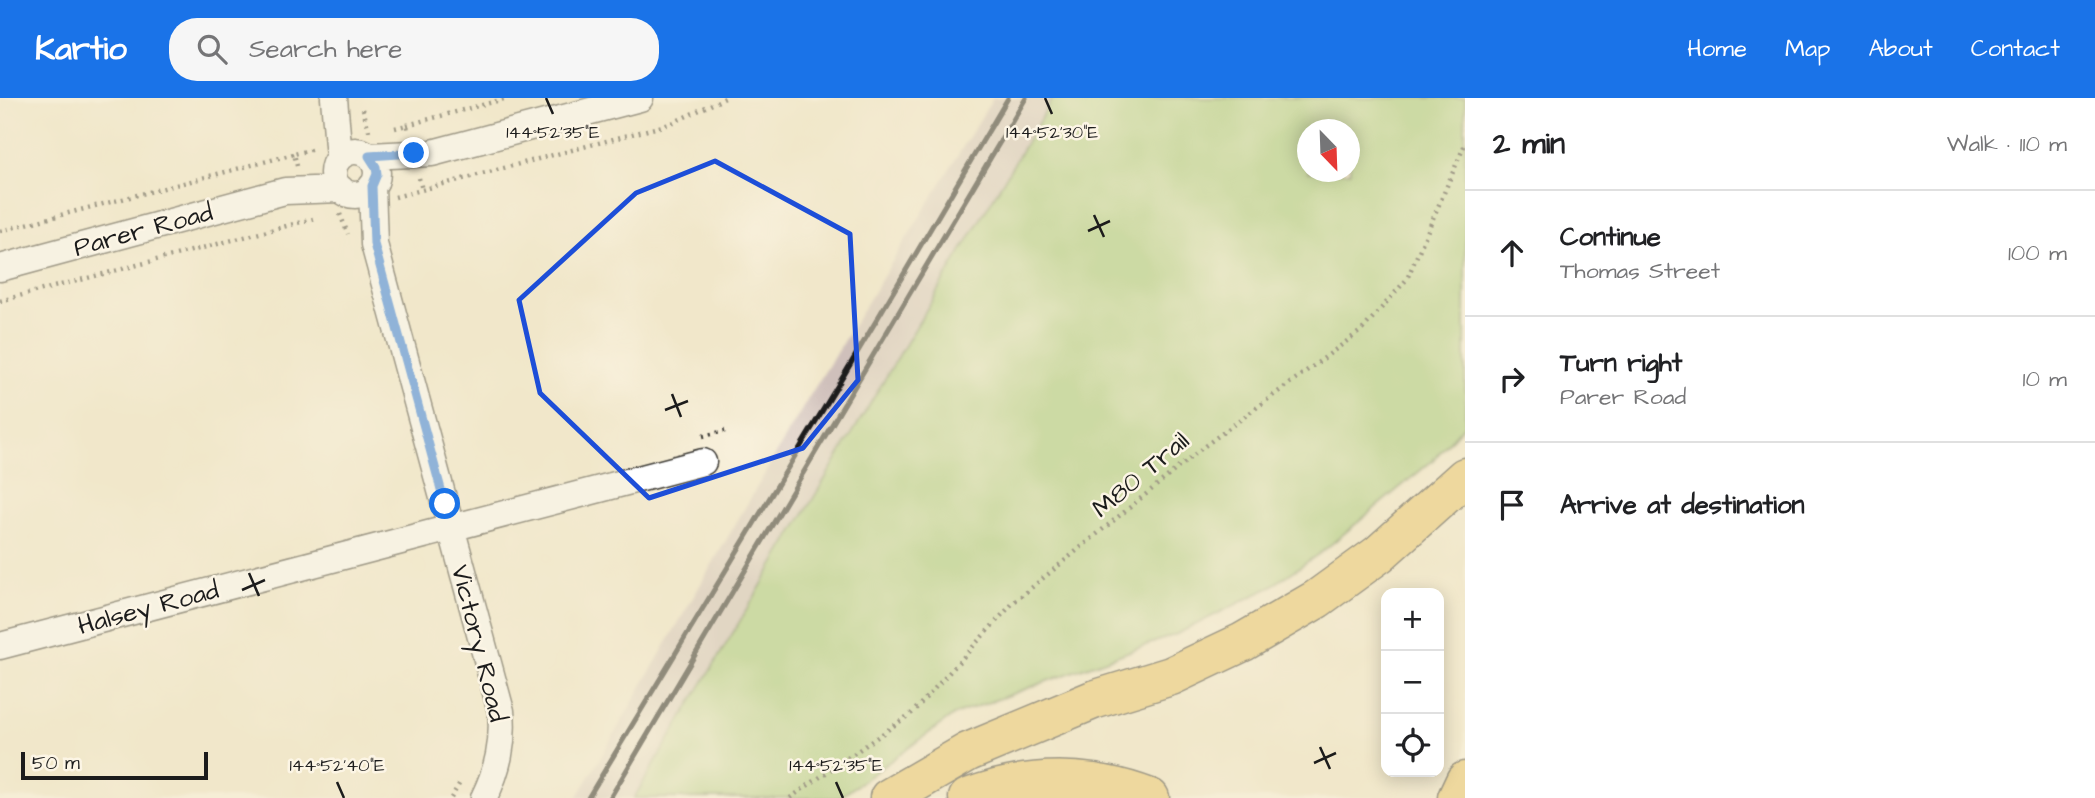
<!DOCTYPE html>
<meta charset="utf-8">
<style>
:root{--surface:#fff;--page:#f6f6f6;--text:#202124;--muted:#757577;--line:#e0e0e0;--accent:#1a73e8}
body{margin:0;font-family:"Architects Daughter",sans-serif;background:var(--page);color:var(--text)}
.controls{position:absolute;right:21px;bottom:21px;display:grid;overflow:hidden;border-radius:14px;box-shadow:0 4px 18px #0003}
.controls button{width:63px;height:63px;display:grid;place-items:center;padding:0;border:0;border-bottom:2px solid var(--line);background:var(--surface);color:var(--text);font:35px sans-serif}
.compass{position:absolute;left:1297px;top:21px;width:63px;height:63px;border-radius:50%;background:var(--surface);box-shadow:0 4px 18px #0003;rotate:157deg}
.scale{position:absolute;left:21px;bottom:18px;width:187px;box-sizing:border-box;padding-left:7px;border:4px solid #1c1c1c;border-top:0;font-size:19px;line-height:24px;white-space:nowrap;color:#1c1c1c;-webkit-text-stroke:5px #fcf5e5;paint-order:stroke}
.stop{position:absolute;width:21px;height:21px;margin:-16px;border:5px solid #1a73e8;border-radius:50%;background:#fff}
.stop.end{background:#1a73e8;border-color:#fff;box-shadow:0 2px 7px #0008}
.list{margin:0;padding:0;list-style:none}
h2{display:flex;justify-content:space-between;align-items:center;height:91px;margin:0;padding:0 28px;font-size:30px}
h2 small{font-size:23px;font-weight:400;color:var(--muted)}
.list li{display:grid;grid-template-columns:46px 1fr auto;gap:21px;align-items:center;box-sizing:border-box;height:126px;padding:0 28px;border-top:2px solid var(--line)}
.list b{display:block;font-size:26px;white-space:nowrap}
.list p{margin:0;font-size:23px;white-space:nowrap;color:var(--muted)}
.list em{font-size:23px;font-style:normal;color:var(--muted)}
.icon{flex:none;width:38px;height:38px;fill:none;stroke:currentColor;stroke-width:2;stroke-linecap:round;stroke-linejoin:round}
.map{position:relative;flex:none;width:1465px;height:700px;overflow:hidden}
header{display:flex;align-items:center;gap:42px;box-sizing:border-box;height:98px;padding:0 35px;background:var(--accent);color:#fff}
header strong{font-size:33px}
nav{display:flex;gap:38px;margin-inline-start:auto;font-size:24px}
.search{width:490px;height:63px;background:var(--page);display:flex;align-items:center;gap:18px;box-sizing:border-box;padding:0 24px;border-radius:28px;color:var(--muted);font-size:26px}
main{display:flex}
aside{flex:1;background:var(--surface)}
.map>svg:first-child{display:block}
.industrial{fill:#cfc0bb}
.green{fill:#a1c975;stroke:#5e7248;stroke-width:2;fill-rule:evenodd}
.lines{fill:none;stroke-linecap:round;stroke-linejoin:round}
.minor-casing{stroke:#3c3a36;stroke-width:29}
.motorway-casing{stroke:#3c3a36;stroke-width:41}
.path{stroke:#3c3a36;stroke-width:4.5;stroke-dasharray:2 5;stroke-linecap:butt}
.minor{stroke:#fff;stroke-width:26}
.motorway{stroke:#ebc669;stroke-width:38}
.rail{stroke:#1c1c1c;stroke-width:5}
.route{stroke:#1a73e8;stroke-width:9}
.marked{fill:none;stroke:#1d4ed8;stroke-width:5;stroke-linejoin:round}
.ticks{fill:none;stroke:#1c1c1c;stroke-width:2.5}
.labels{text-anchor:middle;stroke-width:5;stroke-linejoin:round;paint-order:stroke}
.street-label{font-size:26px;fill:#1c1c1c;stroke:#fcf5e5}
.ticks-label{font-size:18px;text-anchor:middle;fill:#1c1c1c;stroke:#fcf5e5;stroke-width:5;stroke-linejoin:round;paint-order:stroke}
</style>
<header>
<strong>Kartio</strong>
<div class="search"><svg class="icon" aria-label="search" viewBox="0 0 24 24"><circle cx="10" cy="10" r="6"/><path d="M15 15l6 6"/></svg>Search here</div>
<nav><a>Home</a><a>Map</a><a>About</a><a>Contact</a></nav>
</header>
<main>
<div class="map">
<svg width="1465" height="700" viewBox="0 0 1465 700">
<rect width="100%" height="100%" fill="#fcf5e5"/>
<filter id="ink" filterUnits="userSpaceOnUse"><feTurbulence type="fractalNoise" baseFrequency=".0143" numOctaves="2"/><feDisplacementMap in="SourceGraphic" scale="14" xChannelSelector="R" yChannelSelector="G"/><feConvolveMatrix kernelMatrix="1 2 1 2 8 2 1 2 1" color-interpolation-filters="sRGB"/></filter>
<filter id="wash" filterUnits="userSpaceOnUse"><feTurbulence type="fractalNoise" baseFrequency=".00686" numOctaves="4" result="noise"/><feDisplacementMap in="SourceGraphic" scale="28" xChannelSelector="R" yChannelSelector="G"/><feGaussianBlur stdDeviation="1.57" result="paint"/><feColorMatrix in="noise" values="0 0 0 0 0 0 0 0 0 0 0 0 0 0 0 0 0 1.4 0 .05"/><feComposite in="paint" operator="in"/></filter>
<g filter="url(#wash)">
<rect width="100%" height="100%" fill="#f1e7ca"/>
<path class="industrial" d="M 993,0 L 1053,0 L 634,700 L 577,700 L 809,299 Z"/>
<path class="green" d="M 1053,0 L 1465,0 L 1465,326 L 1432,363 L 1323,453 L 1269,490 L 1177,536 L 954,617 L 839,700 L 634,700 ZM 1308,32 L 1350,32 L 1350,74 L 1308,74 Z"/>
</g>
<g filter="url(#ink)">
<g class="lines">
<defs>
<path id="minor" d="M 334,0 L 339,60
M333 75a22 22 0 1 1 44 0a22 22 0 1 1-44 0Z
M 369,58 L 432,55 L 640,0
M 372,88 L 374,146 L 501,613 C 504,645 498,671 484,700
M 0,170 L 285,93 L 341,91
M 0,548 L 703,364"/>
<path id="motorway" d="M 889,700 L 968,654 L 1093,602 L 1171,578 L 1243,544 L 1317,501 L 1379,456 L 1465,379
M 968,700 C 1028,677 1090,677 1150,700
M 1457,700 L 1465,683"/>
</defs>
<use href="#minor" class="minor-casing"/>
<use href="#motorway" class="motorway-casing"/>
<path class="path" d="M 363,11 L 369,33
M 407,27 L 508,0
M 395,30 L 407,27 L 408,34
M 297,68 L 294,56 L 315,51
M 419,80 L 422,92
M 395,99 L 670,26 L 725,0
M 340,116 L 348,136
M 0,133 L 294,56
M 0,203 L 313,121
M 703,338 L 725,333
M 451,700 L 461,683
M 790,700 L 912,615 L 1014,504 L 1206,347 L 1362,232 L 1407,181 L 1465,46"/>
<use href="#minor" class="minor"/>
<use href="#motorway" class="motorway"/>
<path class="rail" d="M 588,700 L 844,277 L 1008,0
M 610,700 L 1026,0"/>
</g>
</g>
<g class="lines" filter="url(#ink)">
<path class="route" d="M 414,55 L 369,58 L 376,69 L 377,76 L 372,88 L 374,146 L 445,406"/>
</g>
<path d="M0 0H1465V700H0ZM 715,63 L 850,136 L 858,282 L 803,350 L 649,400 L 540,295 L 519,202 L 636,95 Z" fill="#f1e7ca" fill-opacity=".55" fill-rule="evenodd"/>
<path class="marked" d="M 715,63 L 850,136 L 858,282 L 803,350 L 649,400 L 540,295 L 519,202 L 636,95 Z"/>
<path class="ticks" d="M 546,0 L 553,16M 1045,0 L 1052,16M 1094,117 L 1104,139M 1088,133 L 1110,123M 672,296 L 681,319M 665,312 L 688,303M 249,475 L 259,498M 242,492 L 265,482M 1320,649 L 1330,671M 1314,665 L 1336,655M 337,684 L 344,700M 836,684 L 843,700"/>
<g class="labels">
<g class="street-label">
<text transform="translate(143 131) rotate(-15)" y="9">Parer Road</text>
<text transform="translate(1140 376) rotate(-40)" y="9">M80 Trail</text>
<text transform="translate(148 509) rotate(-15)" y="9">Halsey Road</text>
<text transform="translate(480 545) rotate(76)" y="9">Victory Road</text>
</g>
</g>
<g class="ticks-label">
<text x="553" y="40">144°52'35"E</text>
<text x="1052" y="40">144°52'30"E</text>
<text x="337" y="673">144°52'40"E</text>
<text x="836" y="673">144°52'35"E</text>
</g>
</svg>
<div class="controls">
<button>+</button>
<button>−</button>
<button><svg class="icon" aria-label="locate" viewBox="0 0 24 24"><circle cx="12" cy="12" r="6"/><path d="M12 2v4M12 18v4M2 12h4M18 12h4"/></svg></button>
</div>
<svg class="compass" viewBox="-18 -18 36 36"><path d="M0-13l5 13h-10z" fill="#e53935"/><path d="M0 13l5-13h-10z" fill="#757577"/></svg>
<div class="scale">50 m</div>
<div class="stop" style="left:445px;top:406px"></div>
<div class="stop end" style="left:414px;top:55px"></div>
</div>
<aside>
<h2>2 min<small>Walk · 110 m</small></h2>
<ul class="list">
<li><svg class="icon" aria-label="ahead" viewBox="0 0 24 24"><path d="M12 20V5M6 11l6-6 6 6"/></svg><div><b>Continue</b><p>Thomas Street</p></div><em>100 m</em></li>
<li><svg class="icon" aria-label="right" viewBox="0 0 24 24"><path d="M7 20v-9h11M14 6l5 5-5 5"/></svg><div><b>Turn right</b><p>Parer Road</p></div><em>10 m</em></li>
<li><svg class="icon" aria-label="arrive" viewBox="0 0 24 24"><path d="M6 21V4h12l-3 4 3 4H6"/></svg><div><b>Arrive at destination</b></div></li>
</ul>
</aside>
</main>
